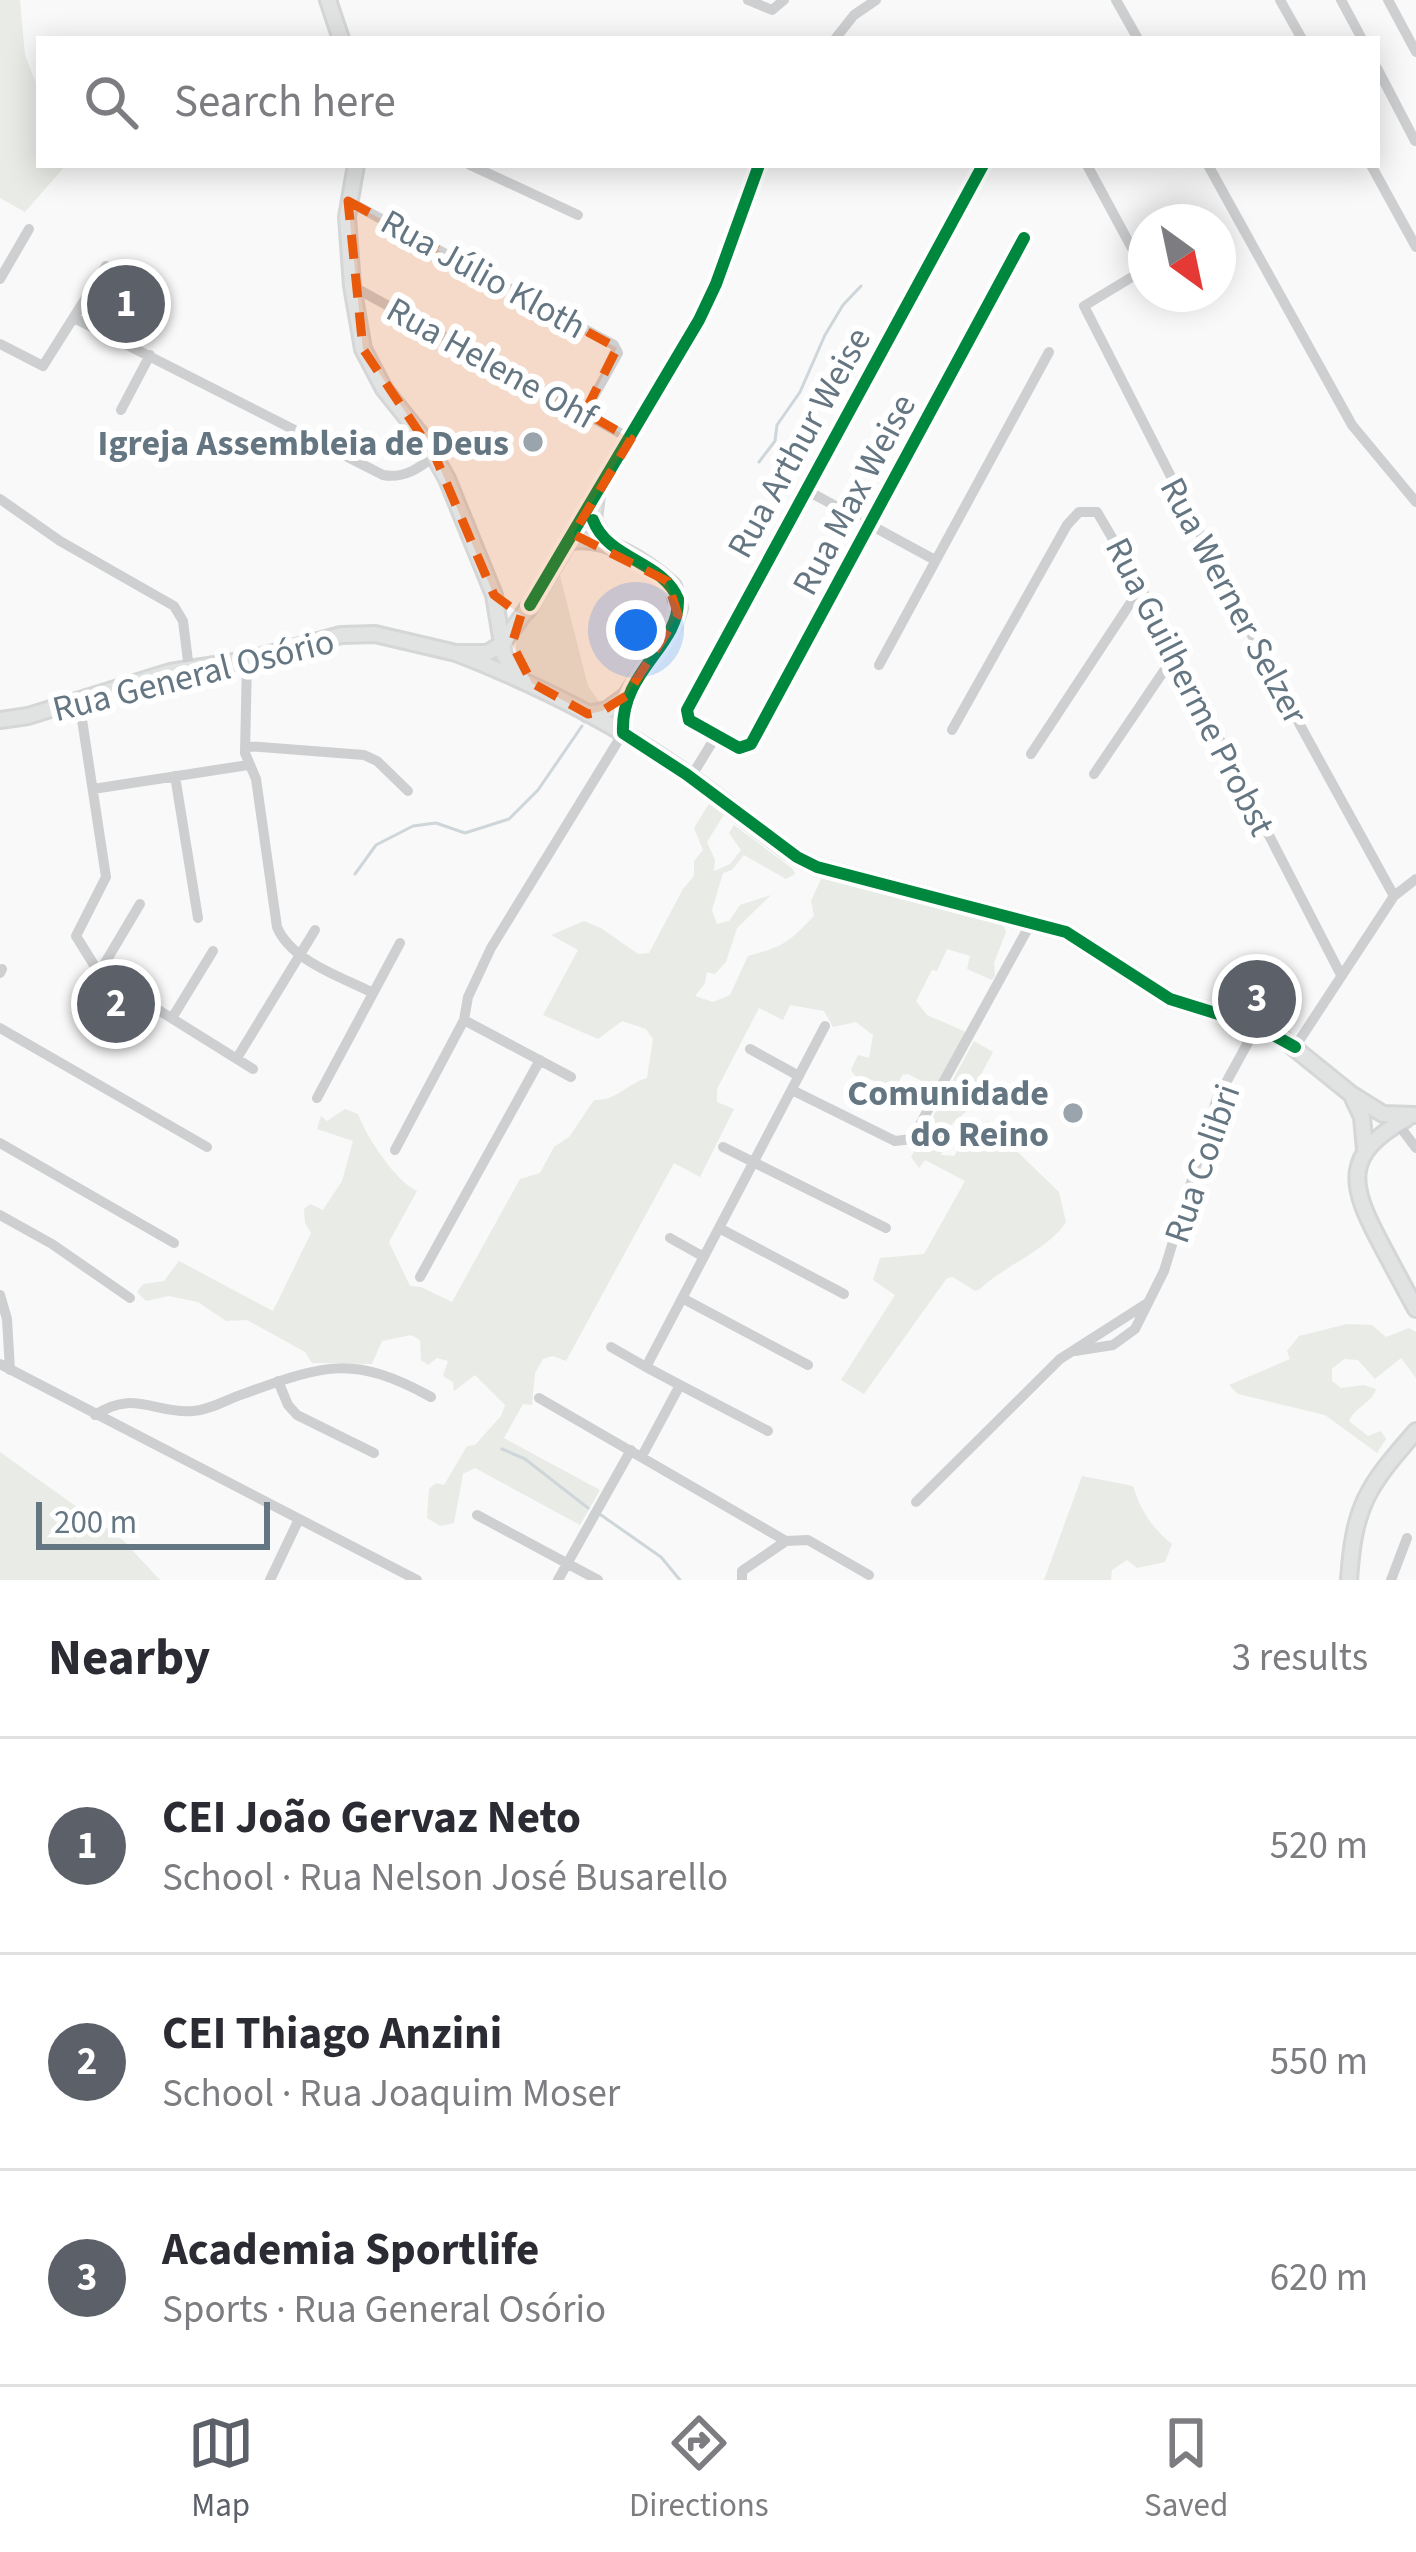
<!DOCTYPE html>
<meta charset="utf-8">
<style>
:root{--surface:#fff;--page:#f2f2f3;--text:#2b2b33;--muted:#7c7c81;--line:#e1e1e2;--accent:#5c6169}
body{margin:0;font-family:"Source Sans 3",sans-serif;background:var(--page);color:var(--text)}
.compass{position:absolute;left:1128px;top:204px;width:108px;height:108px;border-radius:50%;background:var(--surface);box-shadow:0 6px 30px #0003;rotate:147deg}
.scale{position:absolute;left:36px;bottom:30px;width:234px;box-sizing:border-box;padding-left:12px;border:6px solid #657683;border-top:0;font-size:33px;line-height:42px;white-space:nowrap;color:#657683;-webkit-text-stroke:9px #fff;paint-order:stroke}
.you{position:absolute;left:636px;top:630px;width:42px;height:42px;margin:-30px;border:9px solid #fff;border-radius:50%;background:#1a73e8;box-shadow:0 0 0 18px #1a73e833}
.badge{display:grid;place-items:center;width:78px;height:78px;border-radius:50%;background:var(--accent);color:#fff;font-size:39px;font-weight:700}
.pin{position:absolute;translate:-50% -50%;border:6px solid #fff;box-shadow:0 3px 12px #0006}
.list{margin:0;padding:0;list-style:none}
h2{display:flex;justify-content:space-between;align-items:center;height:156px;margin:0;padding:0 48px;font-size:51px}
h2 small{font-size:39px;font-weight:400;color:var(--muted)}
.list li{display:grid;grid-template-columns:78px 1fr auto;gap:36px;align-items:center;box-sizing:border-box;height:216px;padding:0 48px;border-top:3px solid var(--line)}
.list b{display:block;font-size:45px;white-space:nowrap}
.list p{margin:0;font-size:39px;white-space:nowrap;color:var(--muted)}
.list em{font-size:39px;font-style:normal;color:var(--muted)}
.icon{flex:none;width:66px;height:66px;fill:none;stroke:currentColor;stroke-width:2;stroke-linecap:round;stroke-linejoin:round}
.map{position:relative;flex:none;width:1416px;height:1580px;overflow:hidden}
.search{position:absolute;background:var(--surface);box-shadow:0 6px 30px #0003;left:36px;right:36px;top:36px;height:132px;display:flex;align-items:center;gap:30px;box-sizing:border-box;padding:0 42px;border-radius:0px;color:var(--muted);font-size:45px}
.sheet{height:804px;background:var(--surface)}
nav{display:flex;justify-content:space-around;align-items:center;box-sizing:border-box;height:168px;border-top:3px solid var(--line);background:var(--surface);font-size:33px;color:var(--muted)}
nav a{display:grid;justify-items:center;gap:6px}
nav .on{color:var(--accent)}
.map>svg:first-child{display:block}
.green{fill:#e8ebe6}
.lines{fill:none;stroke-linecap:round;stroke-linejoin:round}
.stream{stroke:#ced6d9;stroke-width:3}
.major-casing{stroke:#d5d6d7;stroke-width:20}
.minor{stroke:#cecfd0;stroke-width:10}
.major{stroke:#e1e2e2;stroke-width:14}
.cycleway-casing{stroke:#fff;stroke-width:20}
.cycleway{stroke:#00873e;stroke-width:12}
.marked{fill:#e8590c;fill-opacity:0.2;stroke:#e8590c;stroke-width:9;stroke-dasharray:24 15;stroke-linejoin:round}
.poi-dot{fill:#99a4ac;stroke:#fff;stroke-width:4.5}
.labels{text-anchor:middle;stroke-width:12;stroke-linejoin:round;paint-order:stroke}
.street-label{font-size:36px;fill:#657683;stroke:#fff}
.poi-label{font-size:36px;font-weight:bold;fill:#657683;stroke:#fff;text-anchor:end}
</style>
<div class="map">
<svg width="1416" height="1580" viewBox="0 0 1416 1580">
<rect width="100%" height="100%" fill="#f9f9f9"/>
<path class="green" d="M 0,0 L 20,0 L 25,55 L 39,91 L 39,165 L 66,165 L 25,212 L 0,198 Z
M 558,568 L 588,686 L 602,706 L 589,707 L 526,673 L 516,655 L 516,640 Z
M 710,802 L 725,813 L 707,842 L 715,860 L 714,871 L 730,864 L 741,850 L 729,833 L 734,825 L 793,869 L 795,874 L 786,879 L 744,855 L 732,870 L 723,873 L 712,910 L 717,924 L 729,921 L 740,905 L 771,895 L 737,928 L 726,962 L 715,974 L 707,972 L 705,983 L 695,996 L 713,1002 L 730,995 L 748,956 C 784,946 787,944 814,916 L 811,901 L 821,879 L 836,879 L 1003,924 L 1006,932 L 994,963 L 995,976 L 992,980 L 967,969 L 970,956 L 947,949 L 937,971 L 932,970 L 916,1001 L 927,1015 L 966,1032 L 935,1088 L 908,1074 L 902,1075 L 896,1089 L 869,1079 L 862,1085 L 851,1070 L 858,1055 L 869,1058 L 873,1035 L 856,1022 L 833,1027 L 824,1011 L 790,1005 L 783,1020 L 759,1008 L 717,1089 L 717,1102 L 734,1109 L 700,1177 L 674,1163 L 566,1361 L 553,1356 L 543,1359 L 535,1373 L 532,1405 L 523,1404 L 504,1438 L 600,1490 L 580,1525 L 475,1468 L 463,1474 L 454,1523 L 440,1526 L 427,1518 L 429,1489 L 436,1483 L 444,1485 L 467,1446 L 475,1445 L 501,1416 L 505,1405 L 475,1375 L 454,1391 L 453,1382 L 443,1376 L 448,1361 L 437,1358 L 428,1365 L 421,1360 L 420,1340 L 411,1335 L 382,1341 L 372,1364 L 312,1363 L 305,1352 L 247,1320 L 226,1321 L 198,1302 L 169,1296 L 146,1301 L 137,1292 L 143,1284 L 164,1281 L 179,1261 L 273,1311 L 311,1233 L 305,1223 L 304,1209 L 310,1204 L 323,1210 L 342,1181 L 353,1141 L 317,1129 L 321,1116 L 327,1121 L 345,1109 L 358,1114 C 365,1135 397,1183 417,1191 L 389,1242 L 410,1286 L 421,1287 L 452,1302 L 520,1179 L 540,1173 L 554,1147 L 569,1137 L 594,1100 C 617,1101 626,1084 647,1078 L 653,1039 L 646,1029 L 622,1021 L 598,1039 L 543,1015 L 578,950 L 551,935 L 584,921 L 601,928 L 638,954 L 649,953 L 683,889 L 694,876 L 694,861 L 703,850 L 694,828 Z
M 974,1041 L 993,1052 L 967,1101 L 968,1110 L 944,1131 L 947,1138 L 941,1155 L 954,1156 L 970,1130 L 988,1121 L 996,1125 L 1001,1136 L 1059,1192 L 1066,1222 C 1049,1249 1004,1266 980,1289 L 975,1291 L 953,1277 L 947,1278 L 864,1394 L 841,1380 L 895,1295 L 873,1280 L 880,1258 L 924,1254 L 965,1181 L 925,1160 L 919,1168 L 911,1157 Z
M 1347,1324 L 1372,1325 L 1386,1337 L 1409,1328 L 1416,1332 L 1416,1378 L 1401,1358 L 1375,1379 L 1358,1360 L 1344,1359 L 1332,1369 L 1332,1381 L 1341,1388 L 1364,1385 L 1376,1389 C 1372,1403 1355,1407 1349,1421 L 1368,1436 L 1381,1431 L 1386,1439 L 1377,1453 L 1325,1415 L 1238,1394 L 1229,1385 L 1290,1359 L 1287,1351 L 1299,1336 Z
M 0,1452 L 123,1540 L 160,1580 L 0,1580 Z
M 1082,1476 L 1133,1486 C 1141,1511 1152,1528 1172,1544 L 1165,1562 L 1137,1568 L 1127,1560 L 1112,1570 L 1111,1580 L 1044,1580 Z"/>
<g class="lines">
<path class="stream" d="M 759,462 L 775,441 L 777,425 L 800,392 L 825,335 L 843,305 L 861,286
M 355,874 L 376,845 L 413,826 L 436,823 L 465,833 L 509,819 L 538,790 L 582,726
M 502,1449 L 525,1459 L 588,1508
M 601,1515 L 661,1557 L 680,1580"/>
<defs>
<path id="major" d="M 328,0 L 341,39
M 356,165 L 347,217 L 352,286 L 363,349 L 384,389 L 427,443 L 447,479 L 494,595 L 504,655 L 516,673
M 596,495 L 593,520 L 605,542
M 527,611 L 568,542 C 604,533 647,562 673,586 L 679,608 L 674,624 L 626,696 L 607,710 L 588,714
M 456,653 C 536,684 614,723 685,773 C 723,800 758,830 797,857 L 817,867 L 1066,932 L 1170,999 L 1257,1026 L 1283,1039 L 1351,1094 L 1383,1114 L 1414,1115
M 0,720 L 28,716 L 170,672 L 247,660 L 341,635 L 375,634 L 456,653 L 487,653 L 502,644 L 530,605
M 1353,1098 L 1362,1117 L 1365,1150
M 1406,1119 C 1343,1154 1349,1184 1380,1242 C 1392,1265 1404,1287 1416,1309
M 1349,1580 C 1354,1505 1367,1487 1416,1431"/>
</defs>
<use href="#major" class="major-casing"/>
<path class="minor" d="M 748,0 L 772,10 L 784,0
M 1116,0 L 1138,39
M 1280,0 L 1302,39
M 1341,0 L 1362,39
M 1388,0 L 1416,52
M 835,39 L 854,15 L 876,0
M 1377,68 L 1415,141
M 470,165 L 578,215
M 983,165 L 687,710 L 689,720 L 739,748 L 751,744 L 1024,238
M 1087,165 L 1140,263 L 1137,274 L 1084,306 L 1267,665 L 1394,896
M 1208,165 L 1352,425 L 1416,502
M 1371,165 L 1416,247
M 348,201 L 614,345 L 618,353 L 585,412
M 0,279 L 29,229
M 352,286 L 631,439
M 74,318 L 383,475 C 404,479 419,468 435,456
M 0,344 L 43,366 L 106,266
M 121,410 L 150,355
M 806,490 L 935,560
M 0,499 L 60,541 L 174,606 L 183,621 L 189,669
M 568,542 L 699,320 L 716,284 L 759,165
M 247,660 L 245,753 L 256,779 L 277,927 C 291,961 342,977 373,993
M 879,665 L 1049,352
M 79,700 L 106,877 L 76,936 L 99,973 L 253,1069
M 952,730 L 1067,525 L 1079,512 L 1097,512 L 1141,587 L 1341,975
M 246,746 L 364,755 L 377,761 L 408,791
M 1031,754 L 1141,587
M 1094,774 L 1174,656
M 175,776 L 198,918
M 691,777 L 716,736
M 93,789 L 248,765
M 0,973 L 2,969
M 99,973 L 140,904
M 172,1018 L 213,951
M 464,1020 L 571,1077
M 0,1028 L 207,1147
M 1295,1047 L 1394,896 L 1416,879
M 750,1049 L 799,1076
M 237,1058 L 315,930
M 792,1090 L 895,1141 L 912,1139 L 1032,921
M 317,1098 L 400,943
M 1398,1124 L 1416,1148
M 0,1143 L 174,1243
M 723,1147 L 886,1228
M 395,1150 L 464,1020 L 468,997 L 491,948 L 623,733
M 0,1215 L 52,1244 L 130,1298
M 719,1228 L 844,1294
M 670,1238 L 704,1257
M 420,1277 L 540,1060
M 0,1295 L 7,1319 L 10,1370
M 682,1298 L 808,1365
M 611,1347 L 646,1367
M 1075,1351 L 1113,1345 L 1135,1329 L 1164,1271 L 1216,1101 L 1257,1026
M 0,1364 L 417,1580
M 278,1381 L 288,1405 L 297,1415 L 374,1453
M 680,1385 L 768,1431
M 539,1398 L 786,1541 L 808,1540 L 869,1575
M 95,1415 C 134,1389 154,1414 193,1411 C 211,1410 229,1398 246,1393 C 326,1364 354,1355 431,1397
M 642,1456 L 680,1385 L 646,1367 L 825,1026
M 916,1502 L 1060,1359 L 1146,1304
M 477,1515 L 598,1580
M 270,1580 L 299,1519
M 558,1580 L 631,1450
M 742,1580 L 742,1571 L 786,1541
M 1391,1580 L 1407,1538"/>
<use href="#major" class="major"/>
<defs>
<path id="cycleway" d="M 983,165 L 687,710 L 689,720 L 739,748 L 751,744 L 1024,238
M 593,520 C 608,560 663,561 678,599 C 680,647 620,670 623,733 L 686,774 L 797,857 L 817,867 L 1066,932 L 1170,999 L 1257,1026 L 1295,1047
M 530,605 L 699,320 L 716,284 L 759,165"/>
</defs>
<use href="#cycleway" class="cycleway-casing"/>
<use href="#cycleway" class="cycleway"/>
</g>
<path class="marked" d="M 348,201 L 617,348 L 585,412 L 631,439 L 573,534 L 667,581 L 678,615 L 626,696 L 602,711 L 588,714 L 532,683 L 512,644 L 521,615 L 494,595 L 435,456 L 363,349 Z"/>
<g class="poi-dot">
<circle cx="533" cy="442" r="12"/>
<circle cx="1073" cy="1113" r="12"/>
</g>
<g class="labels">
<g class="street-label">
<text transform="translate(484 273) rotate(29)" y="13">Rua Júlio Kloth</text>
<text transform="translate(492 362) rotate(29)" y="13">Rua Helene Ohf</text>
<text transform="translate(798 442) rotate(-61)" y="13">Rua Arthur Weise</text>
<text transform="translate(853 494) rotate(-62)" y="13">Rua Max Weise</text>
<text transform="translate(1235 600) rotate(62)" y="13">Rua Werner Selzer</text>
<text transform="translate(193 674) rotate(-14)" y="13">Rua General Osório</text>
<text transform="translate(1191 686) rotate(63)" y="13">Rua Guilherme Probst</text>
<text transform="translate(1201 1163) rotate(-71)" y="13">Rua Colibri</text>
</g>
<g class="poi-label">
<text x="509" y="455">Igreja Assembleia de Deus</text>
<text x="1049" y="1105">Comunidade<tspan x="1049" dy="41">do Reino</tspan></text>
</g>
</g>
</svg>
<svg class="compass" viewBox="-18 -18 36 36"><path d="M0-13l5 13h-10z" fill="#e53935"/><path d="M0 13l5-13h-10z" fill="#7c7c81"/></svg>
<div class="scale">200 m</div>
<div class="you"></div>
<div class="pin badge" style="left:126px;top:304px">1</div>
<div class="pin badge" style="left:116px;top:1004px">2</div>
<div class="pin badge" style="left:1257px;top:999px">3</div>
<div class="search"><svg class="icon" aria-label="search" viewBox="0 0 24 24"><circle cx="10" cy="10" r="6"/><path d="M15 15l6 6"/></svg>Search here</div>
</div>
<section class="sheet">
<h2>Nearby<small>3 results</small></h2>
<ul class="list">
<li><span class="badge">1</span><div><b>CEI João Gervaz Neto</b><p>School · Rua Nelson José Busarello</p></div><em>520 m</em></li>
<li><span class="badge">2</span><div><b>CEI Thiago Anzini</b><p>School · Rua Joaquim Moser</p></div><em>550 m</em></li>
<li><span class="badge">3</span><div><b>Academia Sportlife</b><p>Sports · Rua General Osório</p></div><em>620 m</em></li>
</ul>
</section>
<nav>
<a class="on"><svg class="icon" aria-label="map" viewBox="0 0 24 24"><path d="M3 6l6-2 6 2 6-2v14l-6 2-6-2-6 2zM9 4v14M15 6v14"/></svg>Map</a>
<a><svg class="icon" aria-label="directions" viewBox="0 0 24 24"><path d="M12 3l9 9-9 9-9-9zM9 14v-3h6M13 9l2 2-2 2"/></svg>Directions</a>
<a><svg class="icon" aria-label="saved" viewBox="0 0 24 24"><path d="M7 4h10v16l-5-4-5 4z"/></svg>Saved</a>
</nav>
